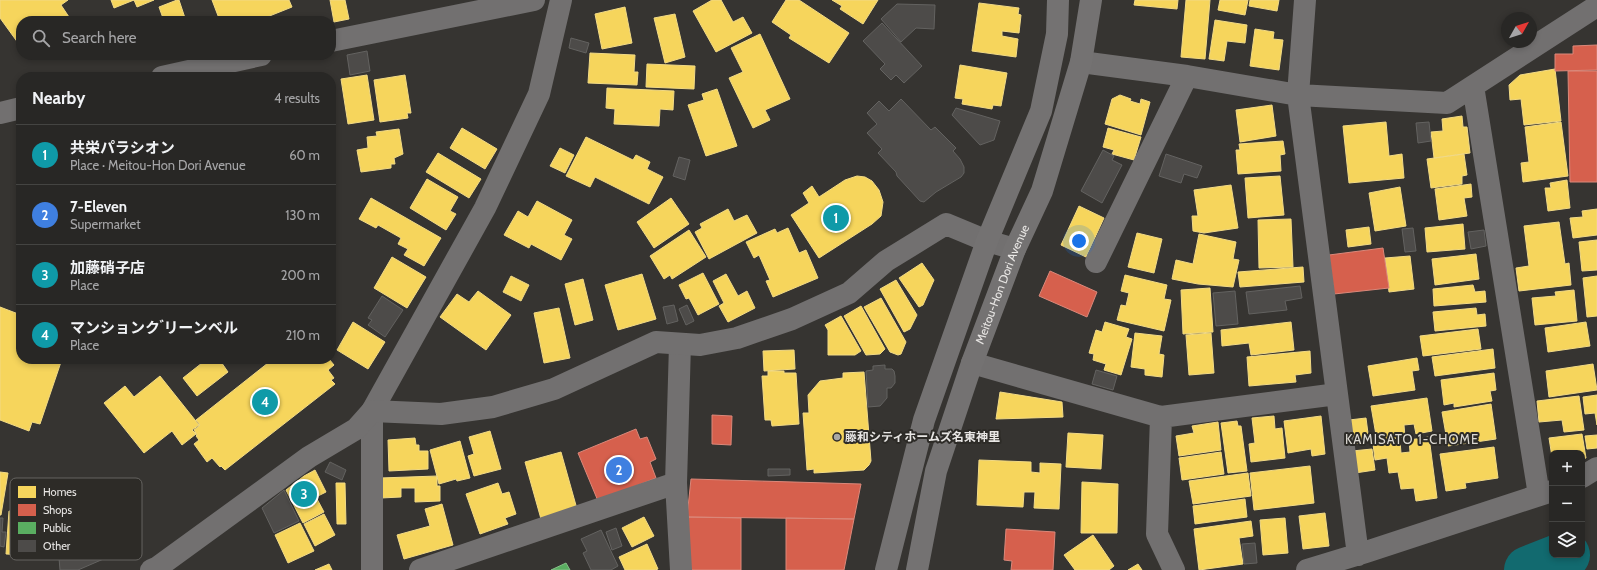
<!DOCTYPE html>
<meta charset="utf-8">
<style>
:root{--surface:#282725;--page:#343332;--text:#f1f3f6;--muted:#a5a5a7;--line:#444442;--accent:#aaa8a5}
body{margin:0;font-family:Cabin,"Noto Sans JP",sans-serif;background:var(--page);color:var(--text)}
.controls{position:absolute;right:12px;bottom:12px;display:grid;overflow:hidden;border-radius:8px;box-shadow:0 2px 6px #0003}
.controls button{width:36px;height:36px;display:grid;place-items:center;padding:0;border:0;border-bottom:1px solid var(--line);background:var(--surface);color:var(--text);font:20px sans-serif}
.compass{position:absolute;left:1501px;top:12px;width:36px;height:36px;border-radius:50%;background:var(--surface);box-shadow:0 2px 6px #0003;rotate:51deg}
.you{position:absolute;left:1079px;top:241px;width:14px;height:14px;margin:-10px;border:3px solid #fff;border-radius:50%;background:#1a73e8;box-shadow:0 0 0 6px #1a73e833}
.badge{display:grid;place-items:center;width:26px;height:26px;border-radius:50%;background:var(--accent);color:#fff;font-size:13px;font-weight:700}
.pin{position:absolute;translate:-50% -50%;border:2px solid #fff;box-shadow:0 1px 4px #0006}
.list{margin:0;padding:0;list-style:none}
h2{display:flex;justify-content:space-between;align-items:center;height:52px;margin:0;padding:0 16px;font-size:17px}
h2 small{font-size:13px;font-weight:400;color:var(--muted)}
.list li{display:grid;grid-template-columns:26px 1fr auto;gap:12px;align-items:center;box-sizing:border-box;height:60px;padding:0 16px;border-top:1px solid var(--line)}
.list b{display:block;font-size:15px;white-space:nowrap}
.list p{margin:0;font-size:13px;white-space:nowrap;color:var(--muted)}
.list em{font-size:13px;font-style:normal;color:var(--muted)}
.icon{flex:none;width:22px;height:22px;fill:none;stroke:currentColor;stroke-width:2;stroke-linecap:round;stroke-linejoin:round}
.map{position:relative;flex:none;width:1597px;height:570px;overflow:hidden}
.search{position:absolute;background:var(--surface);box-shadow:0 2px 6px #0003;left:16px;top:16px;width:320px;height:44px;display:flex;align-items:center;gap:10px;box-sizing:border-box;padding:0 14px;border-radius:16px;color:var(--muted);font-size:15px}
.panel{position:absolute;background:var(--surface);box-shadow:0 2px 6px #0003;left:16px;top:72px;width:320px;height:292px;border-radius:16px}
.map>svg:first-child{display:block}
.homes{fill:#f6d55c;stroke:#f2da85}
.shops{fill:#d6604d;stroke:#db887a}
.public{fill:#5aae61;stroke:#85bf88}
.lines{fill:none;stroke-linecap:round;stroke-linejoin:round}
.river{stroke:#126a6f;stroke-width:48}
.building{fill:#4d4b49;stroke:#636260}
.minor{stroke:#727070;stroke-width:22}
.tertiary{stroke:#727070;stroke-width:22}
.secondary{stroke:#747272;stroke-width:22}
.poi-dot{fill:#aaa8a5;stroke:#2d2b27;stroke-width:1.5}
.labels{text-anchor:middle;stroke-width:4;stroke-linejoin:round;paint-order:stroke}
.street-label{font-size:12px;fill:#e8e6e4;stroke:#2d2b27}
.poi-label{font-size:12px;font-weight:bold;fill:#e8e6e4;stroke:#2d2b27;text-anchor:start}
.neighbourhood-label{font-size:13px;letter-spacing:1px;fill:#dcd9d3;stroke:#2d2b27}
.key{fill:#2d2b27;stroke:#656360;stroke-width:1}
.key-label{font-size:11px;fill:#e8e6e4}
</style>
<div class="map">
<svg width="1597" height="570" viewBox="0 0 1597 570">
<rect width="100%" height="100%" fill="#363431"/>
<path class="homes" d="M 0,0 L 68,0 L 61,5 L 69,17 L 65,21 L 21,21 L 21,47 L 0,18 Z
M 111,0 L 154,0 L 137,7 L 134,0 L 114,8 Z
M 177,0 L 179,0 L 186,21 L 164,21 L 159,7 Z
M 212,0 L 289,0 L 292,7 L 257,21 L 220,21 Z
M 330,0 L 345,0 L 349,19 L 334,22 Z
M 712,0 L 721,0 L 733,22 L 743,17 L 752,33 L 716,52 L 693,11 Z
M 786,0 L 799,0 L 849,33 L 829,63 L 789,38 L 791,35 L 772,22 Z
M 832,0 L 878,0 L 863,24 L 840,9 L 842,6 Z
M 1135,0 L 1178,0 L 1177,9 L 1134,5 Z
M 1186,0 L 1210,0 L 1205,59 L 1181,57 Z
M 1220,0 L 1248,0 L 1245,15 L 1218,10 Z
M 1250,0 L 1279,0 L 1277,11 L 1249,6 Z
M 979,3 L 1019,8 L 1018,14 L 1021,15 L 1019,33 L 1002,31 L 1002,36 L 1018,39 L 1016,57 L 972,51 Z
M 625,7 L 632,43 L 602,49 L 595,14 Z
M 675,14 L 685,57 L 665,63 L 654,18 Z
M 1215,20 L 1247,25 L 1245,43 L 1227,41 L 1224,61 L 1209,59 Z
M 1255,29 L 1274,32 L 1273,39 L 1283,40 L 1279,70 L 1250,66 Z
M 760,34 L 790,99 L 765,110 L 770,120 L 753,128 L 729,78 L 743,72 L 731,48 Z
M 590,53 L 635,55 L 634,72 L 638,72 L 637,85 L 588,83 Z
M 647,64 L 695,66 L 694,89 L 646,87 Z
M 960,65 L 1007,73 L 1001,106 L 993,105 L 992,109 L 962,104 L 963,99 L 955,98 Z
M 1555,69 L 1561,121 L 1524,125 L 1521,99 L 1510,100 L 1509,85 L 1520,75 Z
M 367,75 L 374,120 L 348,124 L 341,79 Z
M 405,75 L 411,113 L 407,113 L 408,118 L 380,122 L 374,80 Z
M 607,88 L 674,91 L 673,110 L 660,109 L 659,126 L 614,124 L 615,109 L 606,108 Z
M 717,89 L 737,146 L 706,156 L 688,105 L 704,100 L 702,94 Z
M 1120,95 L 1131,99 L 1130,101 L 1140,104 L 1141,99 L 1150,102 L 1141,135 L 1105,124 L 1112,99 Z
M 1272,105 L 1276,136 L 1240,142 L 1236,110 Z
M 1462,116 L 1463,127 L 1467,127 L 1470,153 L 1434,158 L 1431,132 L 1443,131 L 1442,119 Z
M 1386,122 L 1389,156 L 1402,154 L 1404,178 L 1349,183 L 1343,126 Z
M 1561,122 L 1568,176 L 1523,182 L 1521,163 L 1529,162 L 1525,127 Z
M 462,128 L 497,149 L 485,169 L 450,148 Z
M 1108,128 L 1141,137 L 1134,160 L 1112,154 L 1114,150 L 1103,147 Z
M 399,129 L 403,154 L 394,158 L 395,164 L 391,164 L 391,168 L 361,172 L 357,150 L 368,148 L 367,137 L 377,136 L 376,132 Z
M 586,137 L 633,160 L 636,155 L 650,162 L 647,169 L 663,177 L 649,204 L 595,177 L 590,187 L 566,176 Z
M 1283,141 L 1285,154 L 1280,155 L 1281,171 L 1238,174 L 1236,150 L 1240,150 L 1239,144 Z
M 560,148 L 574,155 L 565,173 L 550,166 Z
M 438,153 L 481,179 L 469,198 L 426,172 Z
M 1464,154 L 1467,175 L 1462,176 L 1462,184 L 1431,188 L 1427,159 Z
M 857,176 L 865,177 L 872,181 L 879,190 L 883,202 L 881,216 L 872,224 L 819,258 L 791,215 L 809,203 L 803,193 L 812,186 L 819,197 L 845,180 Z
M 1280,176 L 1284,215 L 1248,218 L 1245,178 Z
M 427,179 L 458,197 L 450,211 L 456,214 L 446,230 L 410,208 Z
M 1567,180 L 1570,208 L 1548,211 L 1545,188 L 1551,188 L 1550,183 Z
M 1471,184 L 1472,197 L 1464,198 L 1467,216 L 1439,220 L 1435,189 Z
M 1231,185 L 1238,228 L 1204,233 L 1193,231 L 1192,216 L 1198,216 L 1194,190 Z
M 1400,187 L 1406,226 L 1375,231 L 1369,193 Z
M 331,198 L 333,228 L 331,228 Z
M 371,198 L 441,238 L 424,266 L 404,255 L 408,249 L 398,244 L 401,238 L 378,225 L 376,228 L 359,219 Z
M 671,198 L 689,224 L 654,248 L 637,222 Z
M 537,201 L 572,220 L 564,235 L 572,239 L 561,260 L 531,244 L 529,248 L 504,235 L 518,211 L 528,217 Z
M 1079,206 L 1104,218 L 1086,257 L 1061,245 Z
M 728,209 L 734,221 L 747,215 L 757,233 L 709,259 L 695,232 L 702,228 L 700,224 Z
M 1597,209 L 1597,235 L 1573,238 L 1570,218 L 1583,217 L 1582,211 Z
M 1291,219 L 1293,267 L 1259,268 L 1258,220 Z
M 1559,222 L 1565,264 L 1569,263 L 1571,285 L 1519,291 L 1516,268 L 1529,266 L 1524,226 Z
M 1463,224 L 1465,249 L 1427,252 L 1425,228 Z
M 1369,227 L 1371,244 L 1348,247 L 1346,230 Z
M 788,228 L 799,253 L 806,250 L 818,278 L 773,297 L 766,281 L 770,280 L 759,255 L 754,258 L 746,242 L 775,229 L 777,233 Z
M 689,230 L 706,257 L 672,279 L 670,275 L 664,279 L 650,256 Z
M 1137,233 L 1162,239 L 1154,273 L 1128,267 Z
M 1199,234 L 1236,242 L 1233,259 L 1239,260 L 1233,287 L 1198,284 L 1172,279 L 1176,260 L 1193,264 Z
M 1597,240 L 1597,270 L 1582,271 L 1579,242 Z
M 1476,254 L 1479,279 L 1435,285 L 1432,259 Z
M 1410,256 L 1414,289 L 1389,292 L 1385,258 Z
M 392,257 L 426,277 L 407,308 L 374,288 Z
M 922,263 L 934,280 L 923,305 L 919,307 L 899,278 Z
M 1303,267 L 1304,282 L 1240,287 L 1238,272 Z
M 703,273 L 719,304 L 698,315 L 689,298 L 686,299 L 679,285 Z
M 642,274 L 656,319 L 618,330 L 605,285 Z
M 726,274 L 738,296 L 747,291 L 755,308 L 728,322 L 719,306 L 724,303 L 713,281 Z
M 1125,275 L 1167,285 L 1164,299 L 1171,300 L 1164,331 L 1117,320 L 1121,305 L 1126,306 L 1129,293 L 1121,291 Z
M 511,276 L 529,285 L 521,301 L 503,292 Z
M 1597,276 L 1597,316 L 1587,317 L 1583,278 Z
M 583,279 L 593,320 L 575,325 L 565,284 Z
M 896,280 L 917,315 L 910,329 L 904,332 L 880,289 Z
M 1473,285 L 1475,292 L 1485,291 L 1486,302 L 1434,306 L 1433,289 Z
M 1210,288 L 1213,332 L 1183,334 L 1181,290 Z
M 1574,290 L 1577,321 L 1535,325 L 1532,298 L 1556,296 L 1555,292 Z
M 478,291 L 511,315 L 486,350 L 440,317 L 457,294 L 469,302 Z
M 881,298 L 906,342 L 901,354 L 898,355 L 890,352 L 864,307 Z
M 861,306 L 885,349 L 880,354 L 866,355 L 844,316 Z
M 0,307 L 21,315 L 21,359 L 62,359 L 40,424 L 32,422 L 29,431 L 0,420 Z
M 559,308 L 570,358 L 544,363 L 534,313 Z
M 1476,308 L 1477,315 L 1485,314 L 1486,326 L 1435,331 L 1433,312 Z
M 841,316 L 861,351 L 855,355 L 828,355 L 828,330 L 825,325 Z
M 353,322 L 385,342 L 368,369 L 337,350 Z
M 1105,322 L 1129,329 L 1126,337 L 1132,339 L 1121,375 L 1104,370 L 1106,364 L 1093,360 L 1094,354 L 1089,353 L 1096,330 L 1102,332 Z
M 1291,322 L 1294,350 L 1251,355 L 1249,343 L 1222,346 L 1221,330 Z
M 1586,322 L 1590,346 L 1548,352 L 1545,328 Z
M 1478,329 L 1481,349 L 1423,356 L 1420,336 Z
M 1135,333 L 1162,336 L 1159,354 L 1164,355 L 1162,377 L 1145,375 L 1145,369 L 1131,367 Z
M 1211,333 L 1214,373 L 1189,375 L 1186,335 Z
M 1493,349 L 1495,368 L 1435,376 L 1432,357 Z
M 794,350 L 795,369 L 764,371 L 763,351 Z
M 1310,351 L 1311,373 L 1295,375 L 1296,382 L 1249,386 L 1247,357 Z
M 1417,358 L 1419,370 L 1412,371 L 1415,390 L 1373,396 L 1368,366 Z
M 207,359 L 219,359 L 228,372 L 197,396 L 183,378 Z
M 273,359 L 329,359 L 334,365 L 328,370 L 334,378 L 331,380 L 335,384 L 225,470 L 221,466 L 220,467 L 212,458 L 207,462 L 194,444 L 199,440 L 196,436 L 197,435 L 194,430 L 200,425 L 196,420 Z
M 1593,364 L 1597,390 L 1549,397 L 1546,371 Z
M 768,371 L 784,371 L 784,373 L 796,373 L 799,424 L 772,426 L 771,420 L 765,420 L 762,376 L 768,376 Z
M 864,372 L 871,461 L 869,465 L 864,470 L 814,473 L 814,469 L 807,470 L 803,413 L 809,413 L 808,395 L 820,381 L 843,378 L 843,373 Z
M 1494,373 L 1496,390 L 1490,391 L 1492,401 L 1454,407 L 1454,403 L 1444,405 L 1441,380 Z
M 160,376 L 199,425 L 192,430 L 196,434 L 182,445 L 172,431 L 144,453 L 104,403 L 125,386 L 134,397 Z
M 1000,392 L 1062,402 L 1063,417 L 996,419 Z
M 1597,395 L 1597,425 L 1595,413 L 1585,414 L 1583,397 Z
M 1579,396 L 1584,430 L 1564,432 L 1562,420 L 1539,422 L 1537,401 Z
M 1427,398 L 1432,431 L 1416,434 L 1414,424 L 1404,425 L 1405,437 L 1377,441 L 1371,406 Z
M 1491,404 L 1496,439 L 1448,446 L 1442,412 Z
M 1274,416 L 1275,429 L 1282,428 L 1285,458 L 1251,462 L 1249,444 L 1255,443 L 1252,418 Z
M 1321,416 L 1325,454 L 1312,456 L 1311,449 L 1288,453 L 1284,421 Z
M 1366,418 L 1369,441 L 1353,444 L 1349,420 Z
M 1237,421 L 1238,426 L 1241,426 L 1247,471 L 1228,473 L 1221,423 Z
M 1218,422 L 1221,450 L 1179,456 L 1176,436 L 1194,433 L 1192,426 Z
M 490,431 L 501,469 L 474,476 L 468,456 L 474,454 L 469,437 Z
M 1068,433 L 1103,435 L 1101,469 L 1066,467 Z
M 1582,434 L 1586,458 L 1582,459 L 1582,453 L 1552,453 L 1552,457 L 1549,438 Z
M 1597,435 L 1597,448 L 1587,449 L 1585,436 Z
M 1429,437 L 1437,498 L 1416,501 L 1414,488 L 1401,489 L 1398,472 L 1389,473 L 1387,458 L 1375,460 L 1373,444 L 1400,441 L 1401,453 L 1410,452 L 1409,440 Z
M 415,438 L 416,445 L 419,445 L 419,451 L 428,451 L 428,469 L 389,471 L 388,440 Z
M 460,441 L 470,478 L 457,481 L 456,479 L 439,484 L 430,450 Z
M 1494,447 L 1498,478 L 1465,483 L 1466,488 L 1446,491 L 1440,454 Z
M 1372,449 L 1375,470 L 1355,473 L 1352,451 Z
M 561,452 L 577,509 L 541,519 L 525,462 Z
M 1221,452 L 1224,474 L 1182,480 L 1179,458 Z
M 979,460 L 1031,462 L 1031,472 L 1040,473 L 1040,463 L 1061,464 L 1059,509 L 1034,508 L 1035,492 L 1024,492 L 1023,507 L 977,505 Z
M 1310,466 L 1314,503 L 1254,510 L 1250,473 Z
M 315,470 L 326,492 L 316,497 L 324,512 L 303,523 L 286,490 L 304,476 Z
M 0,472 L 8,473 L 1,515 L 0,515 Z
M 1248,473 L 1251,496 L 1193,504 L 1189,481 Z
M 437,476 L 437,486 L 440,486 L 440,501 L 415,502 L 415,488 L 401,488 L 401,497 L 381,498 L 380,478 Z
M 1082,482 L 1118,484 L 1117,533 L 1081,533 Z
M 336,483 L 345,483 L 346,524 L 337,524 Z
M 498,483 L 502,494 L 509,492 L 516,514 L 505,518 L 508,524 L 480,534 L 466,494 Z
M 26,488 L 37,489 L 37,499 L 46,500 L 43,556 L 6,554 L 9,511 L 25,512 Z
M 1245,499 L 1247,517 L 1195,524 L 1193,506 Z
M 442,504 L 453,545 L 404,559 L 397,535 L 430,526 L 425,509 Z
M 1325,513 L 1329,546 L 1303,549 L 1299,516 Z
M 324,514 L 335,535 L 315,546 L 304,524 Z
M 644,517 L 654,536 L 632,547 L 622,528 Z
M 1285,518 L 1288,553 L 1263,555 L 1260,520 Z
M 1251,521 L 1253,536 L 1239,538 L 1243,564 L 1199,570 L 1194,529 Z
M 300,523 L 314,551 L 288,563 L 275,535 Z
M 1093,535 L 1114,566 L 1109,570 L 1075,570 L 1064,555 Z
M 647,544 L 658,569 L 655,570 L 625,570 L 619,557 Z
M 329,564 L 332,570 L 315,570 Z
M 1138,564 L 1142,570 L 1128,570 Z"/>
<path class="shops" d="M 1597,45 L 1597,70 L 1555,71 L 1555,54 L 1573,54 L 1573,46 Z
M 1568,71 L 1597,71 L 1597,182 L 1570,182 Z
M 1383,248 L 1389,288 L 1334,294 L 1329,255 Z
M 1050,271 L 1097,292 L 1087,317 L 1039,296 Z
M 712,415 L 732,416 L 731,445 L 712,444 Z
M 636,429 L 640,439 L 647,437 L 656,459 L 650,462 L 656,478 L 598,501 L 578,453 Z
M 691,479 L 861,484 L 854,519 L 687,517 Z
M 687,517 L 741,518 L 741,570 L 687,570 Z
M 786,518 L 854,519 L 844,570 L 786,570 Z
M 1006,529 L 1055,532 L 1053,570 L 1011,570 L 1012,561 L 1004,560 Z"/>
<path class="public" d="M 566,563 L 570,570 L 551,570 Z"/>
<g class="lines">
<path class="river" d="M 1528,570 L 1566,555"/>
</g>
<path class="building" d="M 897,4 L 935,5 L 934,29 L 916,28 L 901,42 L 881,19 Z
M 882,23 L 922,66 L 904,83 L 896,75 L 891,80 L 880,69 L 885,64 L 863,41 Z
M 571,38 L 589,43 L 586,53 L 569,48 Z
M 367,51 L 370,71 L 350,75 L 347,55 Z
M 901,99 L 931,130 L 935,127 L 956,148 L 953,151 L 960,159 L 964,167 L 964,173 L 961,177 L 936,192 L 924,202 L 920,201 L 897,176 L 896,172 L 878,153 L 882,149 L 867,133 L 877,124 L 867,113 L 879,101 L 889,111 Z
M 956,108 L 1000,121 L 994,140 L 980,145 L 952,115 Z
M 1429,122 L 1431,141 L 1418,143 L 1416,123 Z
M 1103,150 L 1114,156 L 1112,160 L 1122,165 L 1102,203 L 1081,191 Z
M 1166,154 L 1202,166 L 1197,178 L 1184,174 L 1181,183 L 1159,176 Z
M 679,157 L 690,160 L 685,180 L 673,176 Z
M 1413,228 L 1416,251 L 1405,252 L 1402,229 Z
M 1484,230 L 1486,246 L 1471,249 L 1468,232 Z
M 1300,286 L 1302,298 L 1285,301 L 1287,310 L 1249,314 L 1246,292 Z
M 1235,291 L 1238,324 L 1216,326 L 1213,293 Z
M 382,296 L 403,310 L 385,337 L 368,325 L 372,320 L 368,318 Z
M 674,305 L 678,321 L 667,324 L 663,307 Z
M 687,305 L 694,321 L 686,325 L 679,309 Z
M 885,365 L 885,369 L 892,369 L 894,371 L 895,376 L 895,383 L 891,388 L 887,388 L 887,398 L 880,406 L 868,407 L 866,371 L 873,370 L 873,366 Z
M 1096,370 L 1117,376 L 1113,390 L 1092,384 Z
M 330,462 L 346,470 L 342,480 L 325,472 Z
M 768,469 L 790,469 L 790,475 L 768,476 Z
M 284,490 L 299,521 L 274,533 L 262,508 Z
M 99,516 L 115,554 L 78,570 L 60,570 L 57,534 Z
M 0,518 L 3,518 L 2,532 L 6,532 L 4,547 L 0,546 Z
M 616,528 L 622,546 L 612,550 L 606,532 Z
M 601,530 L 618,566 L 611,570 L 591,570 L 583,553 L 587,551 L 581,539 Z
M 1255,543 L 1257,563 L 1244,564 L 1242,544 Z"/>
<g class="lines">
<path class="minor" d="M 1305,0 L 1298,95 L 1358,555
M 331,41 L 534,0
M 1081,62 L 1187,76 L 1298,95 L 1447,103 L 1597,6
M 162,77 L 261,55
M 1473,86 L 1539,495
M 0,113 L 21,108
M 1096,262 L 1187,76
M 680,344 L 676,483 L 681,570
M 972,363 L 1161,417 L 1337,394
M 1161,417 L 1157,534 L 1174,570
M 1582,477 L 1597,468
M 372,570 L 372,411 L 485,208 L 539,94 L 561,0
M 420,570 L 676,483
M 1307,570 L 1366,552 L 1552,491"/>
<path class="tertiary" d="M 151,570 L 158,567 L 309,457 L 356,429 L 372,411 L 441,414 L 493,407 L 554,389 L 656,342 L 700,345 L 737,338 L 792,319 L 849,293 L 886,261 L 946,224 L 987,241 L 1015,249"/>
<g class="secondary">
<path d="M 886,570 L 924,420 L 987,241 L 1041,111 L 1057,34 L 1058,0"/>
<path id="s1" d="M 917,570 L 936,471 L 972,363 L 1015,249 L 1042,191 L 1081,62 L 1091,0"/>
</g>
</g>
<circle class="poi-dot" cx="837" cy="437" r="4"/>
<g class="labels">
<g class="street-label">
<text dy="4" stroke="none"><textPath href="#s1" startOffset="299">Meitou-Hon Dori Avenue</textPath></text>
</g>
<g class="poi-label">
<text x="845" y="441">藤和シティホームズ名東神里</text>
</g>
<g class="neighbourhood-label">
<text x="1412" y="444">KAMISATO 1-CHOME</text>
</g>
</g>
<rect x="10" y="478" width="132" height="82" rx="6" class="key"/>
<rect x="18" y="486" width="18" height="12" fill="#f6d55c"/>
<rect x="18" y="504" width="18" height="12" fill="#d6604d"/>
<rect x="18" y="522" width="18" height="12" fill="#5aae61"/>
<rect x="18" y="540" width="18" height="12" fill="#4d4b49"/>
<g class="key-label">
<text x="43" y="496">Homes</text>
<text x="43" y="514">Shops</text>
<text x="43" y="532">Public</text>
<text x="43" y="550">Other</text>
</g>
</svg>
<div class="controls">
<button>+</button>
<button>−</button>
<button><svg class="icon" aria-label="layers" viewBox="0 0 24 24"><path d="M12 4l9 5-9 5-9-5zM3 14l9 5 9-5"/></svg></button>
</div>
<svg class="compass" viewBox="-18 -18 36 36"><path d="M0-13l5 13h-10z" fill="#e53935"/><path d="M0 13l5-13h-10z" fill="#a5a5a7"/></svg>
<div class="you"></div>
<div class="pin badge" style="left:836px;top:218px;background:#0f9aa8">1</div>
<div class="pin badge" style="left:619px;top:470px;background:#3f7fe0">2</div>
<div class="pin badge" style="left:304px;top:494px;background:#0f9aa8">3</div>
<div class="pin badge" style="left:265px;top:402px;background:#0f9aa8">4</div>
<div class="search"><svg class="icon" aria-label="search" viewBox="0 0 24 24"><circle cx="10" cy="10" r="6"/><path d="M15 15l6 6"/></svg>Search here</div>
<section class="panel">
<h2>Nearby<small>4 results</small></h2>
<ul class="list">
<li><span class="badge" style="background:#0f9aa8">1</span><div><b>共栄パラシオン</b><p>Place · Meitou-Hon Dori Avenue</p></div><em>60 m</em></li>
<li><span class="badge" style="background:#3f7fe0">2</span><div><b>7-Eleven</b><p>Supermarket</p></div><em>130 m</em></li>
<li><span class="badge" style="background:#0f9aa8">3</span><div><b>加藤硝子店</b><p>Place</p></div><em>200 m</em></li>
<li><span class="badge" style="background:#0f9aa8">4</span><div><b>マンションク ゙リーンベル</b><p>Place</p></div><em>210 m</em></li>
</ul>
</section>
</div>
